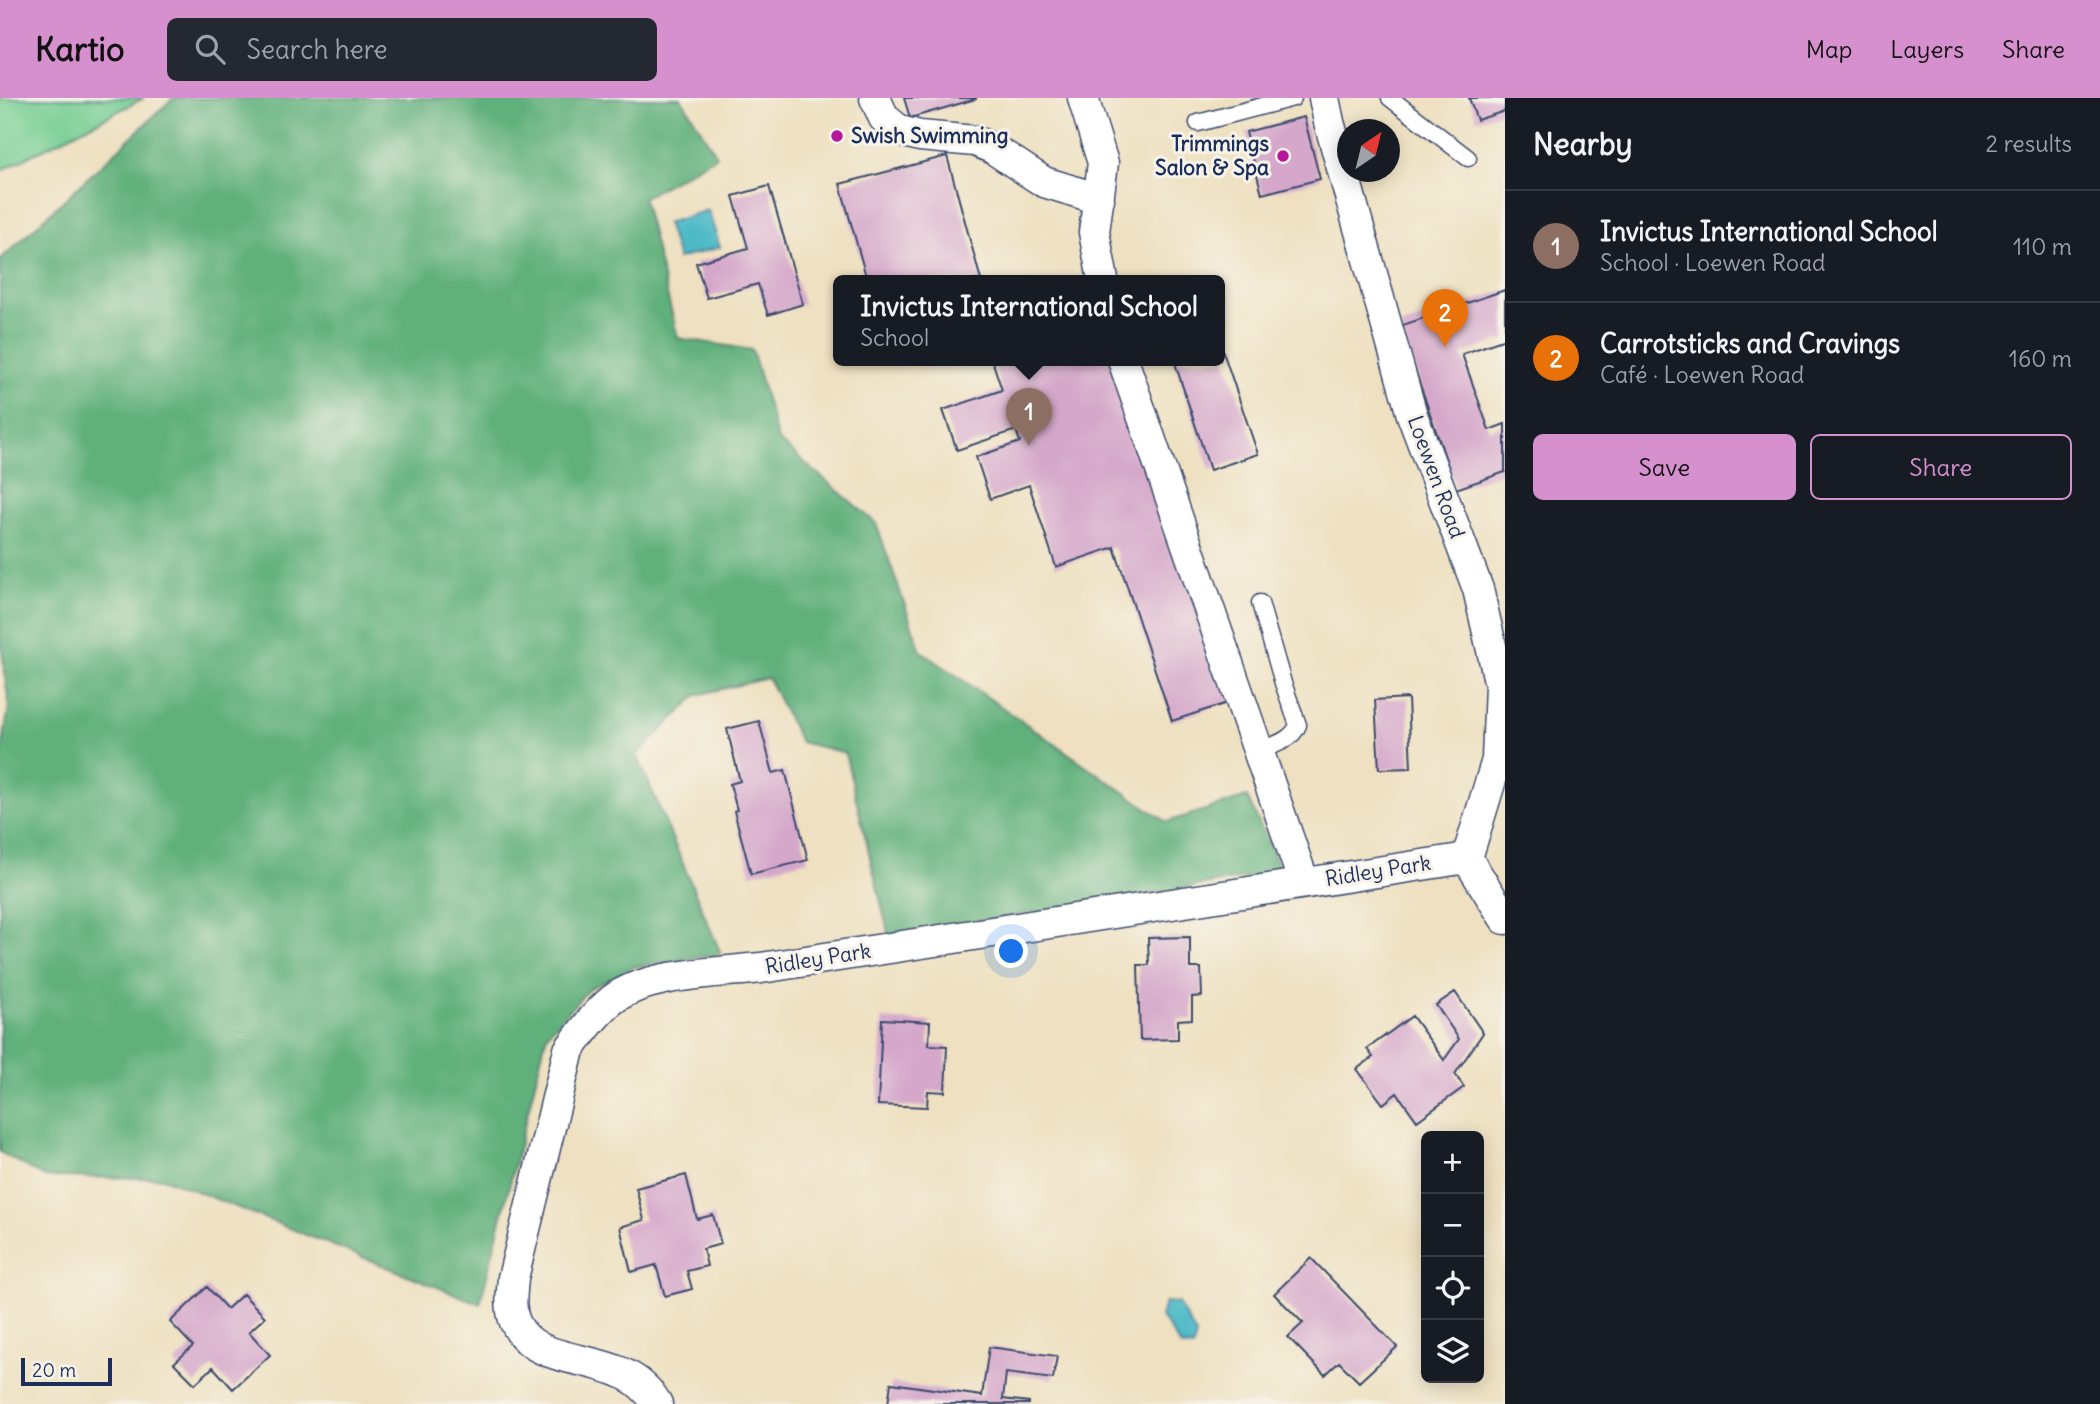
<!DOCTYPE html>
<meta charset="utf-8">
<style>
:root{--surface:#171b24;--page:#242831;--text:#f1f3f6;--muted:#9ea1a6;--line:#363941;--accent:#d690ce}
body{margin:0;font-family:Delius,sans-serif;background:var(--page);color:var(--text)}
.controls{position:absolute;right:21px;bottom:21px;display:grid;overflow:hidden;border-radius:10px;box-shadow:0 4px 18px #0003}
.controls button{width:63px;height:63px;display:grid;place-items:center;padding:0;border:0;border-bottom:2px solid var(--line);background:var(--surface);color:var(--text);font:35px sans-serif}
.compass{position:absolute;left:1337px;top:21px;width:63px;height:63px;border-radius:50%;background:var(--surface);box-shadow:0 4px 18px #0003;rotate:35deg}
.scale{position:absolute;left:21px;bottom:18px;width:91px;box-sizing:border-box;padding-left:7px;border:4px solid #1b2f5e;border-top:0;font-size:19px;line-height:24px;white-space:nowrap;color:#1b2f5e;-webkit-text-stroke:5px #f7f3e8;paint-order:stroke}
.you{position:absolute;left:1012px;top:854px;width:24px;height:24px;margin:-18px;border:5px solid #fff;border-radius:50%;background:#1a73e8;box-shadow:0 0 0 10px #1a73e833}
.badge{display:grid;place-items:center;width:46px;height:46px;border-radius:50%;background:var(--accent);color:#fff;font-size:23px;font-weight:700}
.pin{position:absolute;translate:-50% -58px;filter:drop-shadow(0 2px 4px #0008)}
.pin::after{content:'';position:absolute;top:37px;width:24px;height:21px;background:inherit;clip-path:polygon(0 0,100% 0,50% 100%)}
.popup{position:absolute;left:833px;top:177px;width:392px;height:91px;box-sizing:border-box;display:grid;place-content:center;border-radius:10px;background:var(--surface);filter:drop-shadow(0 2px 5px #0005);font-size:23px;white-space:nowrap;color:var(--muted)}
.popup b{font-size:26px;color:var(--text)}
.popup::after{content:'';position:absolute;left:50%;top:100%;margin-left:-14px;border:14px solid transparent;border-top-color:var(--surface)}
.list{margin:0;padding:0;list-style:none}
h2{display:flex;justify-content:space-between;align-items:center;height:91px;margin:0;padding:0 28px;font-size:30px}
h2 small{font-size:23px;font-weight:400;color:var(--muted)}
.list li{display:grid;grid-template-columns:46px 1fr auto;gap:21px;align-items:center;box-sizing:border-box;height:112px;padding:0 28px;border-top:2px solid var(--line)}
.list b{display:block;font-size:26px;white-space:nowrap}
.list p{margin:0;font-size:23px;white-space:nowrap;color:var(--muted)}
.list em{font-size:23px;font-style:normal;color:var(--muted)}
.actions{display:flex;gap:14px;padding:21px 28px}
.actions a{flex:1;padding:16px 0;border:2px solid var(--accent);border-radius:10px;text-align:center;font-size:24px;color:var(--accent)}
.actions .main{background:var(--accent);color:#111}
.icon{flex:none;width:38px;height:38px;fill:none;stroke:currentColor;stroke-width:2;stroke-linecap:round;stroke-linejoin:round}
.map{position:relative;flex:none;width:1505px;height:1306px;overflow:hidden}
header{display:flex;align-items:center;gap:42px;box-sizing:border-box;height:98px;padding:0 35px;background:var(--accent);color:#111}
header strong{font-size:33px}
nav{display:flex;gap:38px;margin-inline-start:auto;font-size:24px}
.search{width:490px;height:63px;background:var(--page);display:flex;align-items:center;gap:18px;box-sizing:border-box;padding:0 24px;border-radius:10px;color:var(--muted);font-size:26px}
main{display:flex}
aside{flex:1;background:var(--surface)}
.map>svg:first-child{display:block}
.green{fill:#75cd92;stroke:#487e78;stroke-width:2}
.forest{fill:#60b07c;stroke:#3e706d;stroke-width:2}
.water{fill:#4dbac6;stroke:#347492;stroke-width:2}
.building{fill:#d5a8cb}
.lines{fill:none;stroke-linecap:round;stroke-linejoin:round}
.service-casing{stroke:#3b4a6d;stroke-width:19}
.minor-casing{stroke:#3b4a6d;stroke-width:33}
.service{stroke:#fff;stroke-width:16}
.minor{stroke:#fff;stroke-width:30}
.poi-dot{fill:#b5179e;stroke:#f7f3e8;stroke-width:2.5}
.labels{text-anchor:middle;stroke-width:6;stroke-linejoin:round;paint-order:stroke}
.poi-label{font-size:21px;font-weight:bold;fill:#1b2f5e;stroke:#f7f3e8;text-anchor:start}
.street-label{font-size:21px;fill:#1b2f5e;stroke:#f7f3e8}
</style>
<header>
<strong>Kartio</strong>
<div class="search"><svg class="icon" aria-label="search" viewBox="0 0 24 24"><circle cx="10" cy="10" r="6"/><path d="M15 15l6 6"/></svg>Search here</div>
<nav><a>Map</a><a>Layers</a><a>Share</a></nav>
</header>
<main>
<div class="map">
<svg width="1505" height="1306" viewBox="0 0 1505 1306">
<rect width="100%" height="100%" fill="#f7f3e8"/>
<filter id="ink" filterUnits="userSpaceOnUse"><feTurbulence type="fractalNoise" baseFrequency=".0143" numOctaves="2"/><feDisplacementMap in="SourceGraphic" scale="14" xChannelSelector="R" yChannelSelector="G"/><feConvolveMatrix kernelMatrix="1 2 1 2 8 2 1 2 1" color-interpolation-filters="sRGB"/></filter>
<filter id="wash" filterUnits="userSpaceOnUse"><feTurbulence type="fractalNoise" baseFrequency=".00686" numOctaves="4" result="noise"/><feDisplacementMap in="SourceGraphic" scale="28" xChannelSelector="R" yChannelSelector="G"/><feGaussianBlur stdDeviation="1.57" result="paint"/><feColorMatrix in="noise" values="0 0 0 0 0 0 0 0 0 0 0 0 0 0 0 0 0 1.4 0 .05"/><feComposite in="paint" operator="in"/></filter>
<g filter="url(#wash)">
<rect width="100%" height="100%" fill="#eee0c0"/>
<path class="green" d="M 0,0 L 144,0 L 0,73 Z"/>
<path class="forest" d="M 173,0 L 681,0 L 717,58 L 643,100 L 678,240 L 752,252 L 778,342 L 876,425 L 921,553 L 1167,724 L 1247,699 L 1282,774 L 889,838 L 845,655 L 800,644 L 768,580 L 697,597 L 637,657 L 721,856 L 634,869 L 589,891 L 547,936 L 480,1206 L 163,1080 L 45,1079 L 0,1054 L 0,664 L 9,608 L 0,538 L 0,162 Z"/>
<path class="water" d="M 708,112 L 720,149 L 678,161 L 667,125 Z
M 1165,1204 L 1178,1205 L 1196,1237 L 1193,1250 L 1181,1248 L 1161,1219 Z"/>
<g id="blocks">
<path class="building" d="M 904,0 L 976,0 L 976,1 L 910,20 Z
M 1469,0 L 1505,0 L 1505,13 L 1477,22 Z
M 1304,19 L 1320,81 L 1262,96 L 1246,34 Z
M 947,58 L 981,182 L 867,182 L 840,86 Z
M 769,88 L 803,206 L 768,217 L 758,186 L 707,200 L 696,165 L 748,150 L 733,98 Z
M 1505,192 L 1505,241 L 1462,256 L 1489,332 L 1505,326 L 1505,374 L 1456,391 L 1400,228 Z
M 1220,245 L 1258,356 L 1210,372 L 1174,262 L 1220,262 Z
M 992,262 L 1113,262 L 1230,604 L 1172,623 L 1114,449 L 1056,469 L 1029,387 L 990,401 L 976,359 L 1020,344 L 1016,332 L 957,352 L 943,312 L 1002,292 Z
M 1408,600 L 1411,670 L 1379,671 L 1375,602 Z
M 759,623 L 773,675 L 785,672 L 808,762 L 751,776 L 734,713 L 737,712 L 730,686 L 740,683 L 727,631 Z
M 1190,839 L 1190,870 L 1201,870 L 1202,898 L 1192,899 L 1192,921 L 1178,922 L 1178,941 L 1140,942 L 1138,867 L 1149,867 L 1148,840 Z
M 1455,894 L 1483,935 L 1455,976 L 1464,989 L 1417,1023 L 1397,995 L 1383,1006 L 1357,971 L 1373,959 L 1367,951 L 1412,918 L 1444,962 L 1459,941 L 1436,907 Z
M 882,921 L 930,924 L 929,947 L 947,948 L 945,994 L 928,993 L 927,1009 L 878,1007 Z
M 686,1077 L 697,1121 L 713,1117 L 721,1146 L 703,1151 L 707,1168 L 687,1173 L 692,1191 L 665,1198 L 656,1167 L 631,1174 L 620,1129 L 644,1122 L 636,1090 Z
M 1311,1160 L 1397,1249 L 1359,1284 L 1339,1264 L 1325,1277 L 1288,1239 L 1303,1225 L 1274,1196 Z
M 207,1189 L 227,1211 L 243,1196 L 265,1219 L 249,1234 L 270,1257 L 233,1291 L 213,1269 L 195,1286 L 174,1265 L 193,1248 L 170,1224 Z
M 989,1249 L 1057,1258 L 1053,1281 L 1006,1275 L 1003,1301 L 1029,1304 L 1029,1306 L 888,1306 L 891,1285 L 982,1298 Z"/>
</g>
</g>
<g filter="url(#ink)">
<use href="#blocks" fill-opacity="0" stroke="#3b4a6d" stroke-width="2"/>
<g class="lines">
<defs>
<path id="service" d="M 1390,0 L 1468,60
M 1198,25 L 1293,0
M 1258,653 C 1273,647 1292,643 1298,627 L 1283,585 L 1260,505"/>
<path id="minor" d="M 875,0 L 884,20 L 900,33 L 920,38 L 975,43 L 992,50 L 1044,84 L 1099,101
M 1083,0 L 1103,65 L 1094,134 L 1103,182
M 1324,0 L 1329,24 L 1412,317 L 1478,491 L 1500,587 L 1497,662 L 1467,760
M 1123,262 L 1304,785
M 1467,760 L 1505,821
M 657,1306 C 623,1247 538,1277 515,1224 C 509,1210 512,1195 513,1180 L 569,952 C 582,934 595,916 612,902 C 646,875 718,875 761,870 L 1467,760"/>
</defs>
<use href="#service" class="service-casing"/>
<use href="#minor" class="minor-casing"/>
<use href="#service" class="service"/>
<use href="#minor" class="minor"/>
</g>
</g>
<g class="poi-dot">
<circle cx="837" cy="38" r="7"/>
<circle cx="1283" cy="58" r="7"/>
</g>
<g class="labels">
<g class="poi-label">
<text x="851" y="45">Swish Swimming</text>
<text x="1269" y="53" text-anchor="end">Trimmings<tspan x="1269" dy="24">Salon &amp; Spa</tspan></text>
</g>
<g class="street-label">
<text transform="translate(1436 379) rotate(70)" y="7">Loewen Road</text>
<text transform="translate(1378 773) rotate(-9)" y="7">Ridley Park</text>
<text transform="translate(818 861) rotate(-9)" y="7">Ridley Park</text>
</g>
</g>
</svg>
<div class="controls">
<button>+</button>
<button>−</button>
<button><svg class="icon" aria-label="locate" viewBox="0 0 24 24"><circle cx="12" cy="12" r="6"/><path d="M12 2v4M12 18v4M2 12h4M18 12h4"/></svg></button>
<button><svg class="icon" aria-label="layers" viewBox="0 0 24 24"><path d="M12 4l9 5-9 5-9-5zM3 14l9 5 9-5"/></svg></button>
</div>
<svg class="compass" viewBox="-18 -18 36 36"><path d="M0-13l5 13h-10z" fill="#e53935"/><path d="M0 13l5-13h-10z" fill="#9ea1a6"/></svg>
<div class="scale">20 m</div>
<div class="you"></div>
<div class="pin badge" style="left:1029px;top:348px;background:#8d6e63">1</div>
<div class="popup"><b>Invictus International School</b>School</div>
<div class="pin badge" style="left:1445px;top:249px;background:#e8710a">2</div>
</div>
<aside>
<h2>Nearby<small>2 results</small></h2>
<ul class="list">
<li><span class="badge" style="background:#8d6e63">1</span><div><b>Invictus International School</b><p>School · Loewen Road</p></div><em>110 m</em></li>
<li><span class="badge" style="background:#e8710a">2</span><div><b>Carrotsticks and Cravings</b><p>Café · Loewen Road</p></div><em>160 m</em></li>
</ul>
<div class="actions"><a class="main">Save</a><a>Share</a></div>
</aside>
</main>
